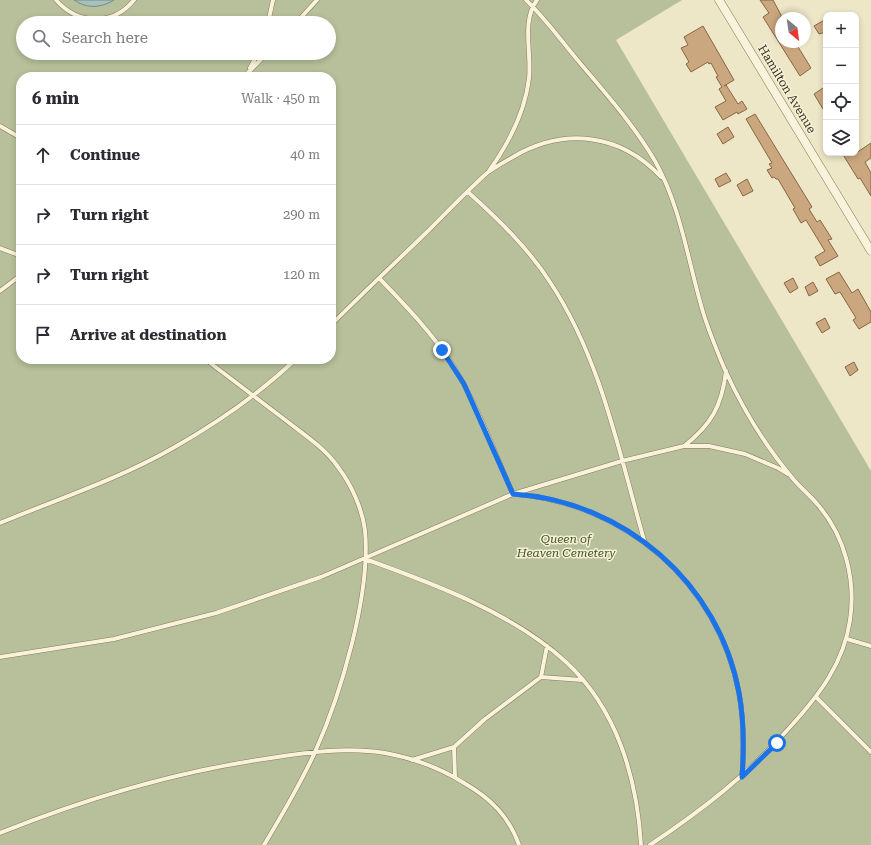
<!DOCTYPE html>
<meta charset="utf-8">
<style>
:root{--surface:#fff;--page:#f7f7f7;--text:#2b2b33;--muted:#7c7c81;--line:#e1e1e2}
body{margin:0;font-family:"Roboto Serif",serif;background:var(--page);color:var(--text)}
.controls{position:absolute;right:12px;top:12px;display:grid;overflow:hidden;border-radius:8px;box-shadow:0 2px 6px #0003}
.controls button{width:36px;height:36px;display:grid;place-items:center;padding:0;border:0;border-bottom:1px solid var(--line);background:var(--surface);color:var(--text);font:20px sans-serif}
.compass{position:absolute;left:775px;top:12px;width:36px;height:36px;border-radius:50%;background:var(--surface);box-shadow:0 2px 6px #0003;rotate:151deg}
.stop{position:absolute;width:12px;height:12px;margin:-9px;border:3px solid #1a73e8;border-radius:50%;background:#fff}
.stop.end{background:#1a73e8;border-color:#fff;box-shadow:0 1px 4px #0008}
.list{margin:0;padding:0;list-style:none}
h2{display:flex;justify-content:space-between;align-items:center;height:52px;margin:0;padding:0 16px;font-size:17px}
h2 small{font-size:13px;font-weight:400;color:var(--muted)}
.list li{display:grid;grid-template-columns:26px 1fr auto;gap:12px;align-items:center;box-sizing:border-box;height:60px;padding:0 16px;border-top:1px solid var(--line)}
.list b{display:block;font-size:15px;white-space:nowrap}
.list em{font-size:13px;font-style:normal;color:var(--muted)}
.icon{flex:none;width:22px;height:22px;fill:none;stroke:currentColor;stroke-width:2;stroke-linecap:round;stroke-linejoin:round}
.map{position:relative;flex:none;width:871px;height:845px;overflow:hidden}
.search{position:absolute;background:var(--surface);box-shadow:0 2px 6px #0003;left:16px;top:16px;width:320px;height:44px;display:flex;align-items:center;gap:10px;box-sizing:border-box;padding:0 14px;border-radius:22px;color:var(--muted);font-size:15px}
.panel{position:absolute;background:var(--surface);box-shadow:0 2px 6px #0003;left:16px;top:72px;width:320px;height:292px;border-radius:16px}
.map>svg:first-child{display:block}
.cemetery{fill:#b7c09a;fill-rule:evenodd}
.water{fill:#a8c1bd;stroke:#6f8f8b}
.building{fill:#caa77e;stroke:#876643}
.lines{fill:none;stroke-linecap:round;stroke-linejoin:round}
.lane-casing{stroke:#88795d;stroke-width:5}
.street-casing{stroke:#88795d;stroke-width:9}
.lane{stroke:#f8f3da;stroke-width:4}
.street{stroke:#f8f3da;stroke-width:8}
.route{stroke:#1a73e8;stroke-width:5}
.labels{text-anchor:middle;stroke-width:3;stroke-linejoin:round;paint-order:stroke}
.street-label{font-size:12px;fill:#392f20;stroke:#f5f0d6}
.park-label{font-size:12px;font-style:italic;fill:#445527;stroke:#f5f0d6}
</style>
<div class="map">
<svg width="871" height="845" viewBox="0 0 871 845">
<rect width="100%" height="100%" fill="#ede6c7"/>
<path class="cemetery" d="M 0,0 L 682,0 L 616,40 L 871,471 L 871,845 L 0,845 ZM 23,23 L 329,23 L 329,53 L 23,53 ZM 21,77 L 331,77 L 331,359 L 21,359 Z"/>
<path class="water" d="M 74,0 L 114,0 C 101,8 87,9 74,0 Z"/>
<path class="building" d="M 760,0 L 773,0 L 781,15 L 781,42 L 795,42 L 811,68 L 800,76 L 763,17 L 769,13 Z
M 826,19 L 826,32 L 819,34 L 814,26 Z
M 703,26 L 734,80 L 724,86 L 726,85 L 738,104 L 742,101 L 747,109 L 738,114 L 737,112 L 723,120 L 715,107 L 726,101 L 719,89 L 722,87 L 716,77 L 718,76 L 711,63 L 709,64 L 708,62 L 691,72 L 686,64 L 689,62 L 681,48 L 688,45 L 684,37 Z
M 823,88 L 826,93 L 826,114 L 814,94 Z
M 755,114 L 812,207 L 809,209 L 817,222 L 820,220 L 832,239 L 828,240 L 838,256 L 820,266 L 815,257 L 825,251 L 806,220 L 801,223 L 793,209 L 795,208 L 778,179 L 776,179 L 774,177 L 772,178 L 767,170 L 772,168 L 769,164 L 772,163 L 746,119 Z
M 728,127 L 734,137 L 723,144 L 717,134 Z
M 871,143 L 871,158 L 865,162 L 871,173 L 871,196 L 860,178 L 858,179 L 842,153 L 856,153 Z
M 726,173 L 731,181 L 719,187 L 715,179 Z
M 747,179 L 753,191 L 743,196 L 737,185 Z
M 839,272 L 852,293 L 858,289 L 871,312 L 871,322 L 859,329 L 853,320 L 856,318 L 840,292 L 835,294 L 826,279 Z
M 793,278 L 798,288 L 790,293 L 784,283 Z
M 813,282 L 818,291 L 809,296 L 805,287 Z
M 825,318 L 830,328 L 822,333 L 816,323 Z
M 854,362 L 858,370 L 850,376 L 845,367 Z"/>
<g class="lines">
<defs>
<path id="lane" d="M 56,0 C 78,25 113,26 134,0
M 526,0 C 546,19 562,42 580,63 C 606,94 634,125 655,161 C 681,207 688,262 703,312 C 709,332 717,351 725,370 C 742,407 764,444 790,475 C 798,486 809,494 818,505 C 845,536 856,580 850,620 C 844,663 819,695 791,726 C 749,774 702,810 650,845
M 268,23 L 273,0
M 296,23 L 317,0
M 250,68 L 258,53
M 244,77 L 267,53
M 0,126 L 21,138
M 489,171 C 509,143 525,113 529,78 C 532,54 521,21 537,0
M 468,192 C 498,219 528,248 550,282 C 601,359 619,452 644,540
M 0,248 L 21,256
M 379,278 C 406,306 433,334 454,367 C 477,405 495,453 513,494 C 624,502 718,582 739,693 C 744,720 744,749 742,777
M 0,291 L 21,275
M 331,325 C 363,293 396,262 429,230 C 448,211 467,191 487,173 C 495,167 504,162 513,157 C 564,127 620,133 661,177
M 205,359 C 231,379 258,399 284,419 C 303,434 324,447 338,467 C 351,484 362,508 365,530 C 371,594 341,694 315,752 C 300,785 282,815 264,845
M 684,446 C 711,425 722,406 726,371
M 0,523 C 58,499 119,479 173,448 C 217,423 259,394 296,359
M 365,559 C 432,583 513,613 566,662 C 617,709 637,778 641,845
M 847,639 L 871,646
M 0,657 L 114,639 L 216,613 L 321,577 L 513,494 L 622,461 L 684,446 L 709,446 L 745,454 L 778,468 L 788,474
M 541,677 L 547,646
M 817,698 L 871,752
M 412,760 L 454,747
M 455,777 L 454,747 L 485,719 L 541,677 L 582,680
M 0,833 C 87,798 178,771 271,758 C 308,752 348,747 385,753 C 413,758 440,768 464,783 C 490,798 509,816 519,845"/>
<path id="street" d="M 719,0 L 871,251"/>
</defs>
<use href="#lane" class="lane-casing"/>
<use href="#street" class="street-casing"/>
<use href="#lane" class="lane"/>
<use href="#street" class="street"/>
</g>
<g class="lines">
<path class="route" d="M 442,350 L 464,384 L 513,494 C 624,501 719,583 739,693 C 744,720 744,750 742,777 L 777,743"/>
</g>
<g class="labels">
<g class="street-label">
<text transform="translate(787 89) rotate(59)" y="4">Hamilton Avenue</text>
</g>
<g class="park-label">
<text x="566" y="543">Queen of<tspan x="566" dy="14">Heaven Cemetery</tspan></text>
</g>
</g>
</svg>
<div class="controls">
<button>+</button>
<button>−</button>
<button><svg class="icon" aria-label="locate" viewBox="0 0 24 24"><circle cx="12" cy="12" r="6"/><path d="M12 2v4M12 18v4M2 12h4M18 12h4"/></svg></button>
<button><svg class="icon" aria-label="layers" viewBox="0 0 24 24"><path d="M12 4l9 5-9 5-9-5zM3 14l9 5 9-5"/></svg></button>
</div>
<svg class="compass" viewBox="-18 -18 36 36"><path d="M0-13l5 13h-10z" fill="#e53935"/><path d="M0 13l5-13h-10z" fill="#7c7c81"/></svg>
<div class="stop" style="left:777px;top:743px"></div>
<div class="stop end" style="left:442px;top:350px"></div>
<div class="search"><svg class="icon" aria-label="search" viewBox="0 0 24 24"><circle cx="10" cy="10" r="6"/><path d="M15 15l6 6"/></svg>Search here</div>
<section class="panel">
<h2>6 min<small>Walk · 450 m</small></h2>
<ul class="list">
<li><svg class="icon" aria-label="ahead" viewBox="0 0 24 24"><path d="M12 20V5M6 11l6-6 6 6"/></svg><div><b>Continue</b></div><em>40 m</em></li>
<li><svg class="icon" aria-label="right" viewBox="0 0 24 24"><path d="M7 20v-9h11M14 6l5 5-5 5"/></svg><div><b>Turn right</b></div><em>290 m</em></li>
<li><svg class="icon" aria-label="right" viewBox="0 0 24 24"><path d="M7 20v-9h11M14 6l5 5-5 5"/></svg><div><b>Turn right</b></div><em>120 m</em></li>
<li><svg class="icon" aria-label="arrive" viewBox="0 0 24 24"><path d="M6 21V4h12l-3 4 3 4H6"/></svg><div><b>Arrive at destination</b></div></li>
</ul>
</section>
</div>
